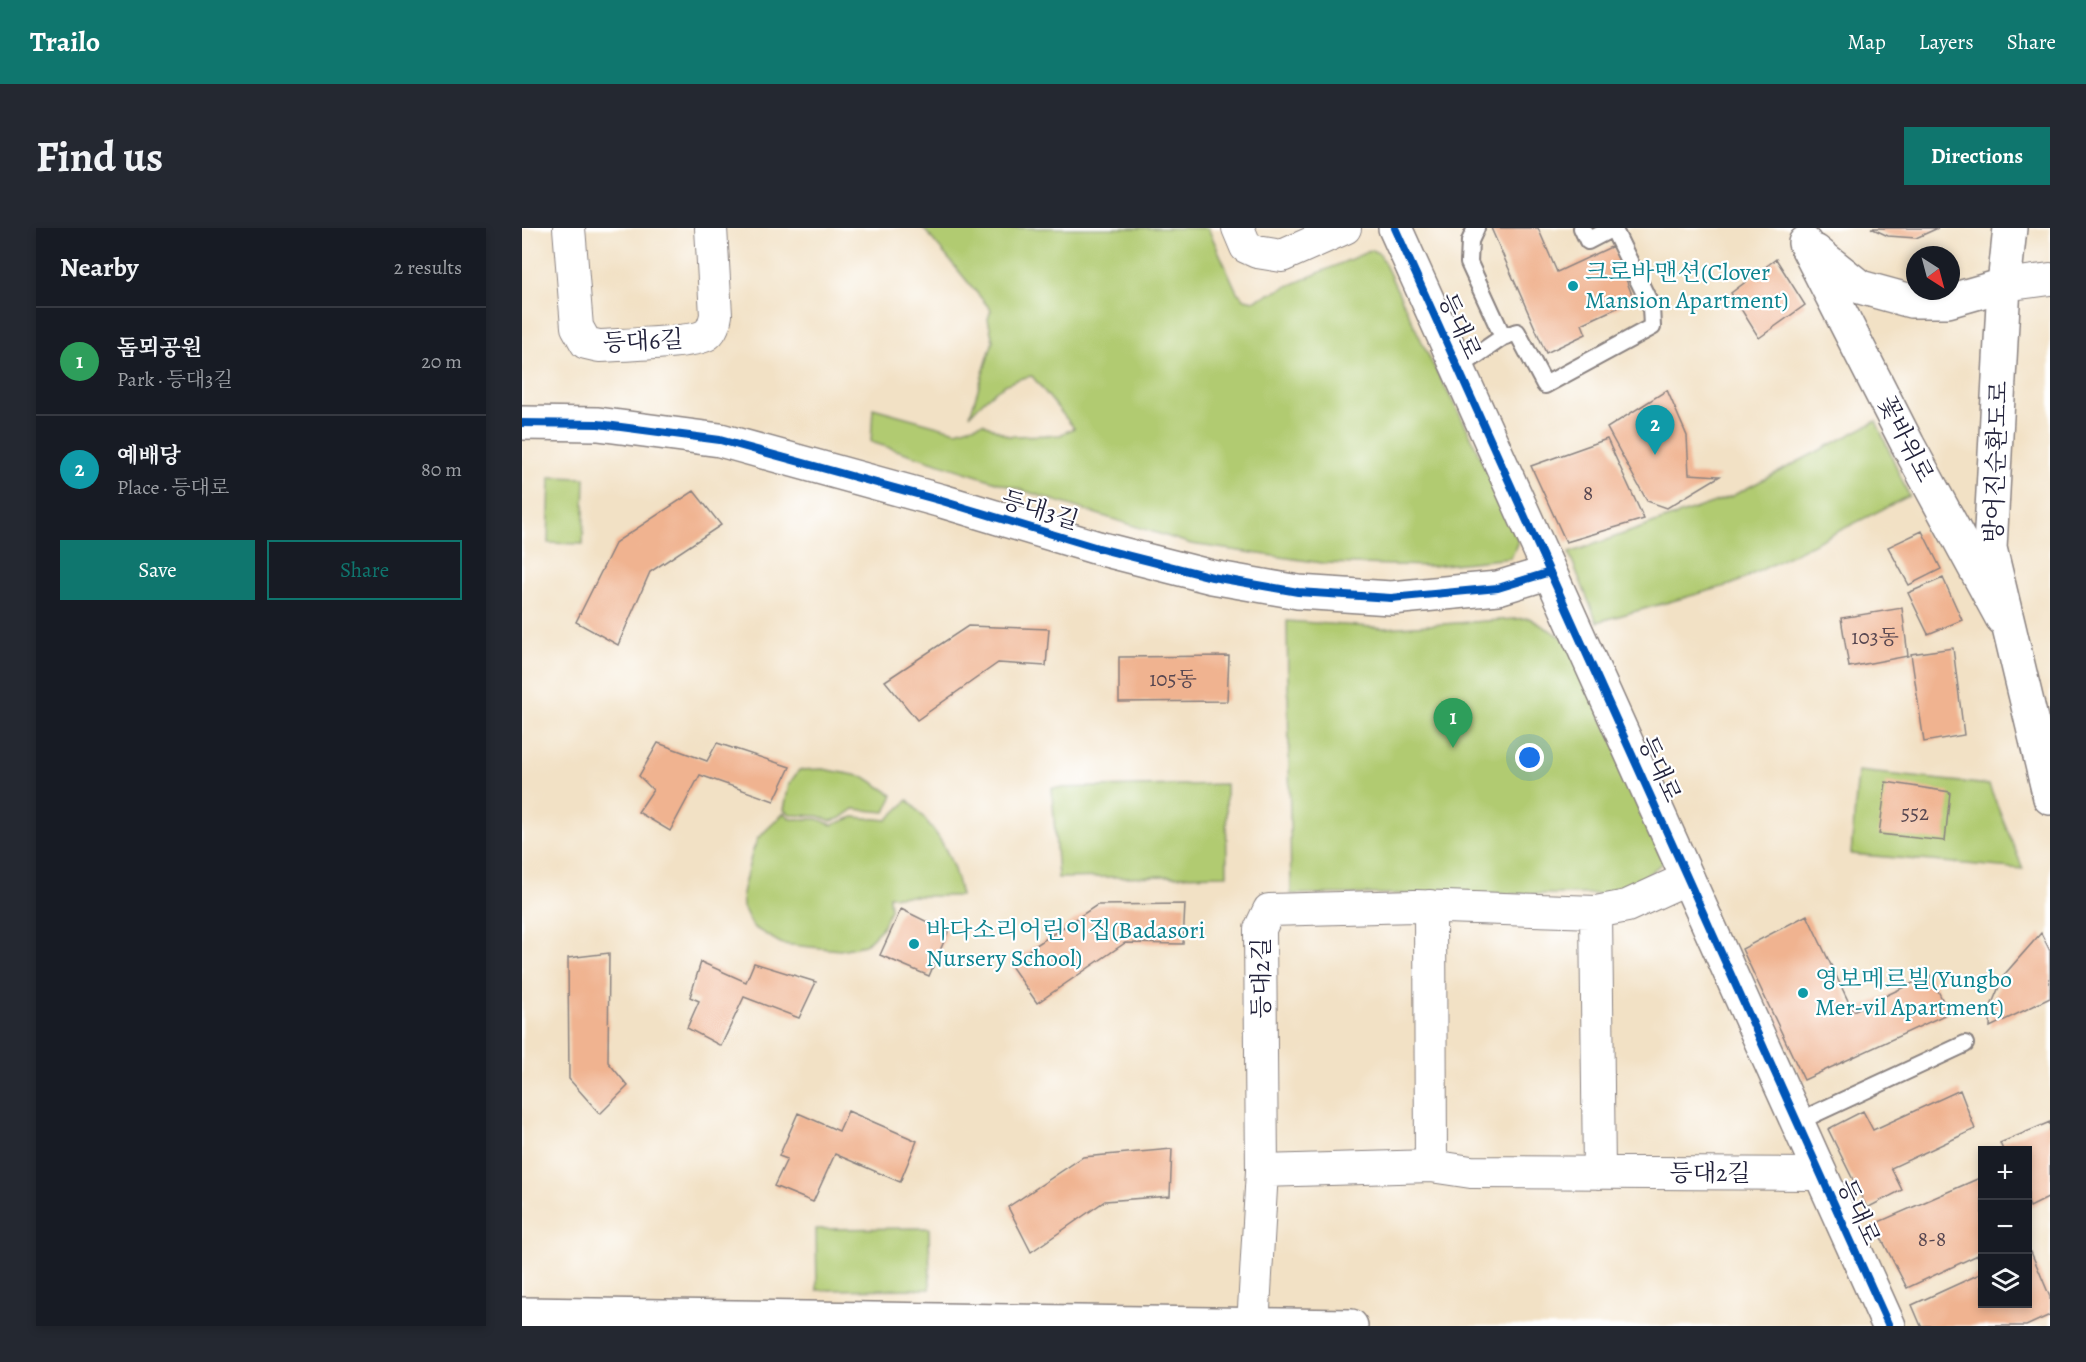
<!DOCTYPE html>
<meta charset="utf-8">
<style>
:root{--surface:#171b24;--page:#242831;--text:#f1f3f6;--muted:#9ea1a6;--line:#363941;--accent:#0f766e}
body{margin:0;font-family:Alegreya,"Noto Serif KR",serif;background:var(--page);color:var(--text)}
.controls{position:absolute;right:18px;bottom:18px;display:grid;overflow:hidden;border-radius:0px;box-shadow:0 3px 9px #0003}
.controls button{width:54px;height:54px;display:grid;place-items:center;padding:0;border:0;border-bottom:2px solid var(--line);background:var(--surface);color:var(--text);font:30px sans-serif}
.compass{position:absolute;left:1384px;top:18px;width:54px;height:54px;border-radius:50%;background:var(--surface);box-shadow:0 3px 9px #0003;rotate:144deg}
.you{position:absolute;left:1008px;top:530px;width:21px;height:21px;margin:-15px;border:4px solid #fff;border-radius:50%;background:#1a73e8;box-shadow:0 0 0 9px #1a73e833}
.badge{display:grid;place-items:center;width:39px;height:39px;border-radius:50%;background:var(--accent);color:#fff;font-size:20px;font-weight:700}
.pin{position:absolute;translate:-50% -50px;filter:drop-shadow(0 2px 3px #0008)}
.pin::after{content:'';position:absolute;top:32px;width:21px;height:18px;background:inherit;clip-path:polygon(0 0,100% 0,50% 100%)}
.list{margin:0;padding:0;list-style:none}
h2{display:flex;justify-content:space-between;align-items:center;height:78px;margin:0;padding:0 24px;font-size:26px}
h2 small{font-size:20px;font-weight:400;color:var(--muted)}
.list li{display:grid;grid-template-columns:39px 1fr auto;gap:18px;align-items:center;box-sizing:border-box;height:108px;padding:0 24px;border-top:2px solid var(--line)}
.list b{display:block;font-size:22px;white-space:nowrap}
.list p{margin:0;font-size:20px;white-space:nowrap;color:var(--muted)}
.list em{font-size:20px;font-style:normal;color:var(--muted)}
.actions{display:flex;gap:12px;padding:18px 24px}
.actions a{flex:1;padding:14px 0;border:2px solid var(--accent);border-radius:0px;text-align:center;font-size:21px;color:var(--accent)}
.actions .main{background:var(--accent);color:#fff}
.icon{flex:none;width:33px;height:33px;fill:none;stroke:currentColor;stroke-width:2;stroke-linecap:round;stroke-linejoin:round}
.map{position:relative;flex:none;width:1528px;height:1098px;overflow:hidden;border-radius:0px}
header{display:flex;align-items:center;gap:36px;box-sizing:border-box;height:84px;padding:0 30px;background:var(--accent);color:#fff}
header strong{font-size:28px}
nav{display:flex;gap:33px;margin-inline-start:auto;font-size:21px}
.intro{display:flex;align-items:center;justify-content:space-between;box-sizing:border-box;height:144px;padding:0 36px}
h1{margin:0;font-size:42px}
.button{padding:15px 27px;border-radius:0px;background:var(--accent);color:#fff;font-size:21px;font-weight:700}
main{display:flex;gap:36px;padding:0 36px}
aside{flex:1;background:var(--surface);border-radius:0px;box-shadow:0 3px 9px #0003}
.map>svg:first-child{display:block}
.green{fill:#b1cb71;stroke:#6a7656;stroke-width:1.5}
.building{fill:#f0b390}
.lines{fill:none;stroke-linecap:round;stroke-linejoin:round}
.service-casing{stroke:#8a8280;stroke-width:20}
.minor-casing{stroke:#8a8280;stroke-width:34}
.tertiary-casing{stroke:#8a8280;stroke-width:36}
.secondary-casing{stroke:#8a8280;stroke-width:36}
.service{stroke:#fff;stroke-width:16}
.minor{stroke:#fff;stroke-width:32}
.tertiary{stroke:#fff;stroke-width:33}
.secondary{stroke:#fff;stroke-width:33}
.cycleway-casing{stroke:#fff;stroke-width:11}
.cycleway{stroke:#0057b8;stroke-width:8}
.culture-dot{fill:#0f9aa8;stroke:#fff;stroke-width:2}
.labels{text-anchor:middle;stroke-width:4.5;stroke-linejoin:round;paint-order:stroke}
.number-label{font-size:21px;fill:#564650}
.culture-label{font-size:24px;fill:#0d838f;stroke:#fff;text-anchor:start}
.street-label{font-size:24px;fill:#22223b;stroke:#fff}
</style>
<header>
<strong>Trailo</strong>
<nav><a>Map</a><a>Layers</a><a>Share</a></nav>
</header>
<div class="intro"><h1>Find us</h1><a class="button">Directions</a></div>
<main>
<aside>
<h2>Nearby<small>2 results</small></h2>
<ul class="list">
<li><span class="badge" style="background:#2e9e5b">1</span><div><b>돔뫼공원</b><p>Park · 등대3길</p></div><em>20 m</em></li>
<li><span class="badge" style="background:#0f9aa8">2</span><div><b>예배당</b><p>Place · 등대로</p></div><em>80 m</em></li>
</ul>
<div class="actions"><a class="main">Save</a><a>Share</a></div>
</aside>
<div class="map">
<svg width="1528" height="1098" viewBox="0 0 1528 1098">
<rect width="100%" height="100%" fill="#fff"/>
<filter id="ink" filterUnits="userSpaceOnUse"><feTurbulence type="fractalNoise" baseFrequency=".0167" numOctaves="2"/><feDisplacementMap in="SourceGraphic" scale="12" xChannelSelector="R" yChannelSelector="G"/><feConvolveMatrix kernelMatrix="1 2 1 2 8 2 1 2 1" color-interpolation-filters="sRGB"/></filter>
<filter id="wash" filterUnits="userSpaceOnUse"><feTurbulence type="fractalNoise" baseFrequency=".008" numOctaves="4" result="noise"/><feDisplacementMap in="SourceGraphic" scale="24" xChannelSelector="R" yChannelSelector="G"/><feGaussianBlur stdDeviation="1.35" result="paint"/><feColorMatrix in="noise" values="0 0 0 0 0 0 0 0 0 0 0 0 0 0 0 0 0 1.4 0 .05"/><feComposite in="paint" operator="in"/></filter>
<g filter="url(#wash)">
<rect width="100%" height="100%" fill="#f2e1c5"/>
<path class="green" d="M 401,0 L 686,0 L 715,64 L 723,71 L 731,73 L 850,22 L 858,26 L 910,135 L 946,202 L 996,313 L 989,330 L 910,338 L 800,335 L 669,316 L 349,214 L 351,180 L 434,203 L 461,195 L 486,208 L 538,207 L 552,200 L 510,148 C 483,152 466,167 448,187 L 471,113 L 466,91 L 469,82 Z
M 1354,193 L 1387,268 L 1211,356 L 1075,394 L 1047,325 L 1210,268 Z
M 28,249 L 63,250 L 61,316 L 26,315 Z
M 1007,390 L 1043,411 L 1147,630 L 1100,666 L 769,666 L 765,393 L 864,400 Z
M 301,541 L 343,549 L 371,567 L 363,584 L 332,581 L 319,590 L 309,593 L 297,588 L 270,587 L 262,582 L 267,556 L 277,542 Z
M 1336,543 L 1467,557 L 1501,641 L 1329,626 Z
M 704,556 L 705,647 L 536,650 L 530,560 Z
M 386,572 C 416,604 430,624 439,668 L 367,668 L 368,681 L 359,701 L 343,717 L 318,722 L 260,716 L 231,699 L 221,679 L 220,665 L 230,625 L 236,610 L 262,585 L 269,591 L 296,591 L 310,597 L 332,589 L 365,592 Z
M 407,1000 L 408,1061 L 295,1062 L 294,1001 Z"/>
<g id="blocks">
<path class="building" d="M 969,0 L 1016,0 L 1035,44 L 1091,18 L 1112,72 L 1060,96 L 1064,106 L 1024,125 Z
M 1349,0 L 1416,0 L 1394,10 L 1366,8 Z
M 1254,31 L 1283,77 L 1237,110 L 1209,65 Z
M 1145,162 L 1165,208 L 1167,246 L 1198,248 L 1145,280 L 1125,273 L 1085,200 Z
M 1085,211 L 1122,291 L 1044,314 L 1009,238 Z
M 172,263 L 199,297 L 128,344 L 96,417 L 54,394 L 94,314 Z
M 1400,303 L 1419,341 L 1387,357 L 1366,319 Z
M 1421,350 L 1440,392 L 1406,406 L 1386,365 Z
M 1380,380 L 1386,428 L 1327,439 L 1319,390 Z
M 446,398 L 527,401 L 524,438 L 476,435 L 395,492 L 363,453 Z
M 1431,420 L 1442,507 L 1402,514 L 1389,426 Z
M 707,428 L 705,473 L 597,474 L 597,429 Z
M 136,515 L 185,533 L 195,515 L 268,539 L 252,573 L 178,547 L 148,603 L 116,584 L 131,562 L 117,548 Z
M 1364,554 L 1428,564 L 1423,613 L 1357,606 Z
M 663,676 L 661,716 L 603,715 L 515,775 L 487,735 L 575,677 Z
M 379,681 L 426,704 L 407,748 L 358,727 Z
M 1285,687 L 1331,783 L 1408,747 L 1427,785 L 1282,852 L 1220,721 Z
M 1519,705 L 1528,723 L 1528,770 L 1468,799 L 1469,778 L 1482,747 Z
M 87,725 L 86,834 L 106,858 L 78,886 L 47,851 L 46,730 Z
M 179,734 L 224,754 L 232,735 L 294,754 L 277,790 L 222,769 L 199,818 L 165,800 L 177,773 L 168,769 Z
M 1438,862 L 1453,901 L 1369,940 L 1380,962 L 1345,980 L 1306,901 L 1341,883 L 1351,902 Z
M 326,883 L 395,913 L 378,954 L 313,926 L 291,974 L 252,958 L 265,931 L 257,928 L 276,885 L 317,903 Z
M 1528,894 L 1528,969 L 1508,979 L 1506,974 L 1506,922 L 1481,922 L 1478,915 Z
M 650,921 L 648,968 L 583,973 L 509,1024 L 486,979 L 561,929 Z
M 1460,949 L 1460,1025 L 1385,1060 L 1352,996 Z
M 1509,1024 L 1528,1069 L 1528,1087 L 1504,1098 L 1399,1098 L 1390,1077 L 1460,1045 L 1460,1076 L 1506,1076 L 1506,1025 Z"/>
</g>
</g>
<g filter="url(#ink)">
<use href="#blocks" fill-opacity="0" stroke="#8a8280" stroke-width="1.5"/>
<g class="lines">
<defs>
<path id="service" d="M 1060,0 L 1066,13 L 1091,0
M 981,109 L 995,104 L 1023,157 L 1130,99 L 1129,78 L 1091,0
M 936,140 L 981,109 L 947,35 L 948,13 L 954,0
M 1275,894 L 1443,816"/>
<path id="minor" d="M 47,0 L 55,99 L 64,115 L 77,118 C 96,117 171,115 184,107 C 190,103 193,93 194,87 L 189,0
M 716,0 L 724,19 L 735,24 L 760,28 L 823,0
M 1482,57 L 1528,51
M 908,678 L 909,938
M 1074,684 L 1077,945
M 740,943 L 909,938 L 949,944 L 1299,946
M 731,1098 L 740,943 L 738,701 L 747,682 L 893,678 L 1074,684 L 1105,678 L 1166,650"/>
<path id="tertiary" d="M 873,0 L 1367,1098
M 1283,15 L 1386,217 L 1480,390
M 1293,23 L 1338,59 L 1389,73 L 1426,73 L 1482,57
M 0,195 L 76,196 L 198,212 L 420,273 L 576,320 L 690,349 L 776,364 L 869,370 L 976,360 L 1028,344
M 0,1086 L 829,1098"/>
<path id="secondary" d="M 1488,0 L 1482,57 L 1468,320 L 1528,570"/>
</defs>
<use href="#service" class="service-casing"/>
<use href="#minor" class="minor-casing"/>
<use href="#tertiary" class="tertiary-casing"/>
<use href="#secondary" class="secondary-casing"/>
<use href="#service" class="service"/>
<use href="#minor" class="minor"/>
<use href="#tertiary" class="tertiary"/>
<use href="#secondary" class="secondary"/>
<defs>
<path id="cycleway" d="M 873,0 L 1367,1098
M 0,195 L 76,196 L 198,212 L 420,273 L 576,320 L 690,349 L 776,364 L 869,370 L 976,360 L 1028,344"/>
</defs>
<use href="#cycleway" class="cycleway-casing"/>
<use href="#cycleway" class="cycleway"/>
</g>
</g>
<g class="culture-dot">
<circle cx="1051" cy="58" r="6"/>
<circle cx="392" cy="716" r="6"/>
<circle cx="1281" cy="765" r="6"/>
</g>
<g class="labels">
<g class="number-label">
<text x="1066" y="272">8</text>
<text x="1353" y="416">103동</text>
<text x="651" y="458">105동</text>
<text x="1393" y="592">552</text>
<text x="1410" y="1018">8-8</text>
</g>
<g class="culture-label">
<text x="1063" y="52">크로바맨션(Clover<tspan x="1063" dy="28">Mansion Apartment)</tspan></text>
<text x="404" y="710">바다소리어린이집(Badasori<tspan x="404" dy="28">Nursery School)</tspan></text>
<text x="1293" y="759">영보메르빌(Yungbo<tspan x="1293" dy="28">Mer-vil Apartment)</tspan></text>
</g>
<g class="street-label">
<text transform="translate(938 98) rotate(66)" y="8">등대로</text>
<text transform="translate(121 113) rotate(-3)" y="8">등대6길</text>
<text transform="translate(1384 211) rotate(63)" y="8">꽃바위로</text>
<text transform="translate(1474 234) rotate(-88)" y="8">방어진순환도로</text>
<text transform="translate(518 282) rotate(17)" y="8">등대3길</text>
<text transform="translate(1138 541) rotate(66)" y="8">등대로</text>
<text transform="translate(739 750) rotate(-90)" y="8">등대2길</text>
<text x="1188" y="953">등대2길</text>
<text transform="translate(1337 984) rotate(66)" y="8">등대로</text>
</g>
</g>
</svg>
<div class="controls">
<button>+</button>
<button>−</button>
<button><svg class="icon" aria-label="layers" viewBox="0 0 24 24"><path d="M12 4l9 5-9 5-9-5zM3 14l9 5 9-5"/></svg></button>
</div>
<svg class="compass" viewBox="-18 -18 36 36"><path d="M0-13l5 13h-10z" fill="#e53935"/><path d="M0 13l5-13h-10z" fill="#9ea1a6"/></svg>
<div class="you"></div>
<div class="pin badge" style="left:931px;top:520px;background:#2e9e5b">1</div>
<div class="pin badge" style="left:1133px;top:227px;background:#0f9aa8">2</div>
</div>
</main>
